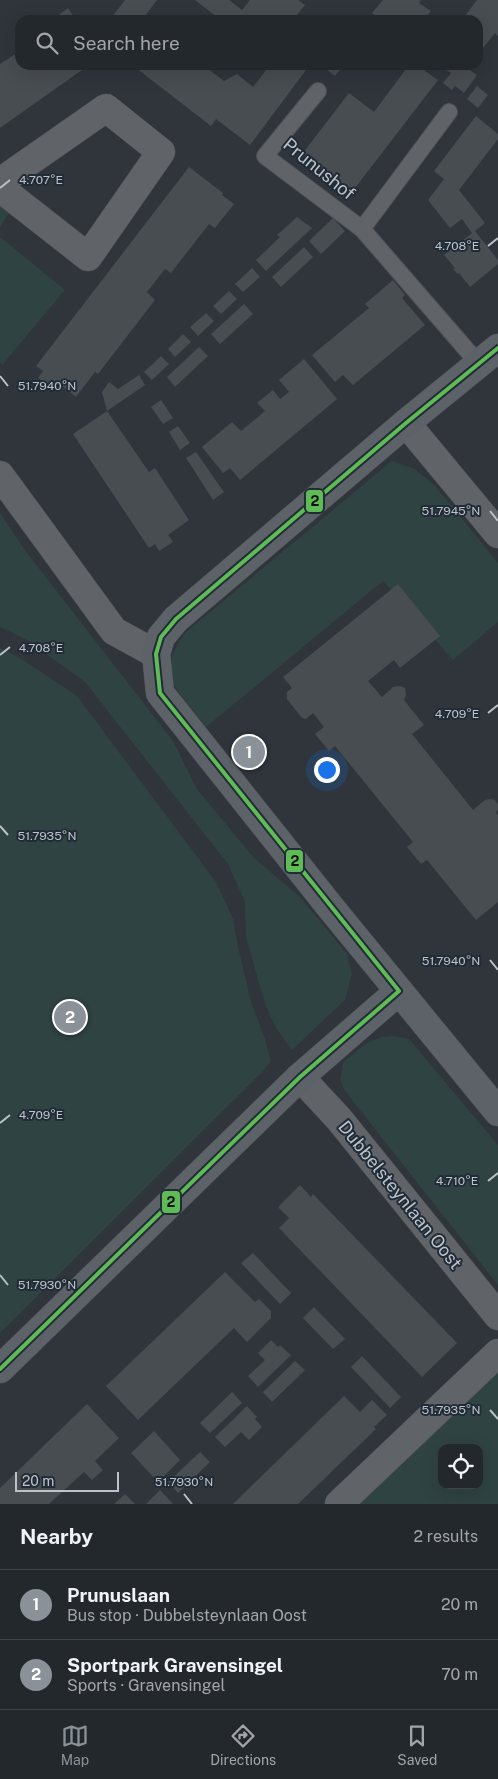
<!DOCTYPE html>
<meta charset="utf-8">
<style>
:root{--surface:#23282c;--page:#2f3438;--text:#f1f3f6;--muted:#a3a6a9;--line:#404448;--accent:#8a9198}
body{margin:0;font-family:"Public Sans",sans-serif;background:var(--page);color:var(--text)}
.controls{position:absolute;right:15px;bottom:15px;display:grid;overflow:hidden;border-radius:10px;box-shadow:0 5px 20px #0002}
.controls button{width:45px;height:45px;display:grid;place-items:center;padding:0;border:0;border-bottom:1px solid var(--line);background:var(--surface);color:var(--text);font:25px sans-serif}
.scale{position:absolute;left:15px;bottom:12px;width:104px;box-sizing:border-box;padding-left:5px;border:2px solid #bbc2ca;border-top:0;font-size:14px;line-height:18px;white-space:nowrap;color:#bbc2ca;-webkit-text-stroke:4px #222c36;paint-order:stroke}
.you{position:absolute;left:326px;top:769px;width:18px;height:18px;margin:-12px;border:4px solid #fff;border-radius:50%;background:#1a73e8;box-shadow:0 0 0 8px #1a73e833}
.badge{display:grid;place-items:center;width:32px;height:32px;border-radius:50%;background:var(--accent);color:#fff;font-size:16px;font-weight:700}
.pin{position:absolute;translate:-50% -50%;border:2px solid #fff;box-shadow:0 1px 5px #0006}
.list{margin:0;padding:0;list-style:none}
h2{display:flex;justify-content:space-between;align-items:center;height:65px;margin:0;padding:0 20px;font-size:21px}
h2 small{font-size:16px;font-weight:400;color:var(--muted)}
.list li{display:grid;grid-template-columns:32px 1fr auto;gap:15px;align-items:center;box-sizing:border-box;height:70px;padding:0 20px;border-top:1px solid var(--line)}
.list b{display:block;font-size:19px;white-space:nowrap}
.list p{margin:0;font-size:16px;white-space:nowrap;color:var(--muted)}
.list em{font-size:16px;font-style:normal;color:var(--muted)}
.icon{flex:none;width:28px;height:28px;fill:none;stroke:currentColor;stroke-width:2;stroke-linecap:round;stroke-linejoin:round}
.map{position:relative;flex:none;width:498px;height:1504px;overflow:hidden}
.search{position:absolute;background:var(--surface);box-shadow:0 5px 20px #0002;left:15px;right:15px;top:15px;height:55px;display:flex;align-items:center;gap:12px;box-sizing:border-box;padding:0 18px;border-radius:15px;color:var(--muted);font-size:19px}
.sheet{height:205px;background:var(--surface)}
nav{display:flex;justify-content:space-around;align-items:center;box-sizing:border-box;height:70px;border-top:1px solid var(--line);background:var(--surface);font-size:14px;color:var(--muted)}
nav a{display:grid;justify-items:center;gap:2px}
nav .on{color:var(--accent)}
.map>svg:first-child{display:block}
.green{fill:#2f4342;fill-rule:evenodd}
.building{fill:#484d52}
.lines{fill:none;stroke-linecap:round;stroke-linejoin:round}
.lane-casing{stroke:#4d5156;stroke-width:18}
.street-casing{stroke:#4d5156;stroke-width:29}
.secondary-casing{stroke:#4d5156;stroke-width:29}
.lane{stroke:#606468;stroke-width:16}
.street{stroke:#606468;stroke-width:28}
.secondary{stroke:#5d6268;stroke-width:28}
.bus-1-casing{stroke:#222c36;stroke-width:8}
.bus-1{stroke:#5fbb56;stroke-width:4}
.ticks{fill:none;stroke:#bbc2ca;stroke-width:2}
.labels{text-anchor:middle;stroke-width:4;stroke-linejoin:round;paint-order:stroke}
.street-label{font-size:18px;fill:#bbc2ca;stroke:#222c36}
.ticks-label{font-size:12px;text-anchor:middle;fill:#bbc2ca;stroke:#222c36;stroke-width:4;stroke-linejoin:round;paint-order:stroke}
.line-badge{stroke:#222c36;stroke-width:2}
.pale-badge-label{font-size:14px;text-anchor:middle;font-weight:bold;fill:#111}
</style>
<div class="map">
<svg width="498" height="1504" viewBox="0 0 498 1504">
<rect width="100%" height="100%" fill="#2f353b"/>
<path class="green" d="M 0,202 L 11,210 L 0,227 Z
M 0,237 L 65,290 L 2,365 L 0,362 Z
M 392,461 L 415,469 L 436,487 L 498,563 L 498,622 L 453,660 L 383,581 L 206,727 C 200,719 172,686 171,679 C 166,662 176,646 186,632 Z
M 0,513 L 24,549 L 173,741 L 197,789 L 254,858 L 300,897 L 347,954 L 352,974 L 345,1000 L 292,1050 L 276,1028 L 265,1004 L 246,937 L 245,902 L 228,864 L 85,682 L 27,640 L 0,627 Z
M 0,648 L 20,658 L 77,696 L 216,882 L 233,919 L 239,951 L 251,1002 L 265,1039 L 271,1061 L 264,1070 L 0,1333 Z
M 392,1036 L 409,1039 L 498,1145 L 498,1285 L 345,1091 L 340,1080 L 343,1063 C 360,1048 368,1038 392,1036 Z
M 498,1371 L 498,1504 L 357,1504 ZM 442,1448 L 479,1448 L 479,1485 L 442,1485 Z"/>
<path class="building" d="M 125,0 L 157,0 L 142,20 L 115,20 L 112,17 Z
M 195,0 L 229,0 L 242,10 L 250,0 L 298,0 L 305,5 L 293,20 L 256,20 L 254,18 L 252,20 L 221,20 Z
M 383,0 L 421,0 L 419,3 L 431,11 L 425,19 L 427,20 L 381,20 L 372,13 Z
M 477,0 L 498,0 L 498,36 L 495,33 L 483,48 L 478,44 L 478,20 L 462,20 Z
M 68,8 L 76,20 L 52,20 Z
M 20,51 L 20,65 L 89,65 L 0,128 L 0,64 Z
M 138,65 L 203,65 L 224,81 L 237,74 L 253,87 L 270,65 L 299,65 L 306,70 L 250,145 L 216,119 L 211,126 L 136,68 Z
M 321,65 L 344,65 L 335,76 Z
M 409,65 L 428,65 L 425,71 L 438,80 L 352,192 L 302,154 L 349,93 L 374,112 Z
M 447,65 L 467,65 L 469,66 L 468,69 L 477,75 L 464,93 L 455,86 L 452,90 L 443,83 L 451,73 L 445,69 Z
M 477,86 L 488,95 L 478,108 L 467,99 Z
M 476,116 L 498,134 L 498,139 L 459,190 L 485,223 L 475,231 L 498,260 L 498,264 L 470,287 L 459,273 L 458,274 L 453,269 L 455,268 L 444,255 L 472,233 L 462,219 L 450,228 L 428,200 L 444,179 L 434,171 Z
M 189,167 L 223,193 L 222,195 L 234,204 L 215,228 L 209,224 L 171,273 L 165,269 L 147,292 L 155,300 L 98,374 L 95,372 L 76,397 L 56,381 L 51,388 L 38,378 L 43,371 L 36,366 Z
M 297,217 L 312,228 L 266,271 L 256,260 L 280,237 L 277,235 Z
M 333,218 L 345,231 L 321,254 L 309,241 Z
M 304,247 L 313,257 L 281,287 L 272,277 Z
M 252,268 L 260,277 L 243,292 L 235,284 Z
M 393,280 L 405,295 L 402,298 L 425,325 L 353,385 L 343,375 L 335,382 L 312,355 L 369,308 L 365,304 Z
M 229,291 L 237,299 L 221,314 L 213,306 Z
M 244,304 L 253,314 L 220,344 L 211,334 Z
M 206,313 L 214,321 L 198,336 L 190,327 Z
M 183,334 L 191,342 L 175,357 L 168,349 Z
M 199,347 L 208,356 L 175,387 L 167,377 Z
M 161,356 L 169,364 L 152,380 L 144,372 Z
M 304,359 L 337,399 L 240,480 L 230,468 L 223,473 L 202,447 L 232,422 L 241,431 L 265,411 L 257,403 L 273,390 L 280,399 L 289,392 L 279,380 Z
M 139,375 L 145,385 L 107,411 L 149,472 L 155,468 L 189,520 L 168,535 L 173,542 L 159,551 L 155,544 L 149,548 L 73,434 L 107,411 L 102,392 L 109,382 L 118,389 Z
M 161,400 L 173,418 L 163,424 L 151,407 Z
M 178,426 L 190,443 L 180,450 L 169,432 Z
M 196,452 L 224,492 L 213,500 L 186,458 Z
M 398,584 L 440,636 L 400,668 L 394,660 L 368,681 L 382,697 L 393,687 L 400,686 L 405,688 L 406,695 L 404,700 L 424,725 L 412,734 L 473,810 L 485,800 L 490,799 L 495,800 L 498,804 L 498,809 L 496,813 L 498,815 L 498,902 L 476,920 L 427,860 L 421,864 L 407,847 L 413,842 L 335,746 L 329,751 L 315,734 L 324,727 L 313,713 L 306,719 L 302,718 L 287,699 L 287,692 L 292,688 L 283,677 Z
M 300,1185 L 311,1197 L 313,1194 L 457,1343 L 422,1377 L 279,1228 L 289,1218 L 278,1207 Z
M 253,1253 L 291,1293 L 280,1304 L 241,1263 Z
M 225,1272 L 255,1302 L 259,1299 L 271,1311 L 271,1318 L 247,1342 L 234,1328 L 138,1420 L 106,1386 Z
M 314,1307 L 345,1339 L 333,1349 L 303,1318 Z
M 271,1340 L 278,1347 L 280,1345 L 291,1355 L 258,1387 L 248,1376 L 265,1360 L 258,1353 Z
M 362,1356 L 401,1397 L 390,1408 L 351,1367 Z
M 295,1361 L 305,1370 L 272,1402 L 263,1392 Z
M 232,1392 L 242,1403 L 210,1433 L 200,1423 Z
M 344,1396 L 360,1412 L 372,1400 L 387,1415 L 374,1427 L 376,1429 L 298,1504 L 233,1504 Z
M 87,1404 L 119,1438 L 95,1461 L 103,1470 L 92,1480 L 84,1472 L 49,1504 L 0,1504 L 0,1488 Z
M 247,1406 L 257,1417 L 255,1419 L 262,1427 L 249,1440 L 241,1432 L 225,1447 L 215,1437 Z
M 154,1431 L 180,1460 L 158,1482 L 131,1453 Z
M 200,1452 L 210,1462 L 178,1493 L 168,1482 Z
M 160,1490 L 173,1504 L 146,1504 Z
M 125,1494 L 135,1504 L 114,1504 Z"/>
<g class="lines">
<defs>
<path id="lane" d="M 318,91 L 265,156 L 362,229
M 449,112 L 362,229 L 479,364"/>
<path id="street" d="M 0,182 L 106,108 L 161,152 L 88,257 L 0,188
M 406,423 L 498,534
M 0,475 L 114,631 L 156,654
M 300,1077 L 339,1119 L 498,1316
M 339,1504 L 498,1353"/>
<path id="secondary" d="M 498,348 L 406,423 L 176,619 L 161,637 L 156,654 L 160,693 L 331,908 L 498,1112
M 0,1369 L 300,1077 L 399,991"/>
</defs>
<use href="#lane" class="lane-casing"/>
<use href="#street" class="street-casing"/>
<use href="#secondary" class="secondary-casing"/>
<use href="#lane" class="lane"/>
<use href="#street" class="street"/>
<use href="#secondary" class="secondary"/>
<defs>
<path id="bus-1" d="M 0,1369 L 300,1077 L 399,991 L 160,693 L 156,654 L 161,637 L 176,619 L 406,423 L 498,348"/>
</defs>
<use href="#bus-1" class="bus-1-casing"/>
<use href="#bus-1" class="bus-1"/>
</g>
<path class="ticks" d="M 0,188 L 10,180M 488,246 L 498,238M 0,376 L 8,386M 490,511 L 498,521M 0,655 L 10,647M 488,713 L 498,705M 0,826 L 8,835M 490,960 L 498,970M 0,1123 L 10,1115M 488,1181 L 498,1173M 0,1275 L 8,1285M 490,1410 L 498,1419M 184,1494 L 192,1504"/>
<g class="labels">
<g class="street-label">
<text transform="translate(319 169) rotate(39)" y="6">Prunushof</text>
<text transform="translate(400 1195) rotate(51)" y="6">Dubbelsteynlaan Oost</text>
</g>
</g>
<g class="ticks-label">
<text x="41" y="184">4.707°E</text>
<text x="457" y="250">4.708°E</text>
<text x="47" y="390">51.7940°N</text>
<text x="451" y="515">51.7945°N</text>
<text x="41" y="652">4.708°E</text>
<text x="457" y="718">4.709°E</text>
<text x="47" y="840">51.7935°N</text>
<text x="451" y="965">51.7940°N</text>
<text x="41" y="1119">4.709°E</text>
<text x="457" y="1185">4.710°E</text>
<text x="47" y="1289">51.7930°N</text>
<text x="451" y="1414">51.7935°N</text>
<text x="184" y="1486">51.7930°N</text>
</g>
<g class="line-badge">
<rect x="305" y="489" width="19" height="24" rx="5" fill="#5fbb56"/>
<rect x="285" y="849" width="19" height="24" rx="5" fill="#5fbb56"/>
<rect x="161" y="1190" width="20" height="24" rx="5" fill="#5fbb56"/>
</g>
<g class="pale-badge-label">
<text x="315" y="506">2</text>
<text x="295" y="866">2</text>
<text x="171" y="1207">2</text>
</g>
</svg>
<div class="controls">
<button><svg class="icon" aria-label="locate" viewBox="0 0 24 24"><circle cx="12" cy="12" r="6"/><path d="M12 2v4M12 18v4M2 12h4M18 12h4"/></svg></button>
</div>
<div class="scale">20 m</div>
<div class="you"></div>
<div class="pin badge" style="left:249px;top:752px">1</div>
<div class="pin badge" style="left:70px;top:1017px">2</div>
<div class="search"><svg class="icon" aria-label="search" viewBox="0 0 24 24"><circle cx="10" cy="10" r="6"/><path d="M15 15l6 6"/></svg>Search here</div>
</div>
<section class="sheet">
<h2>Nearby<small>2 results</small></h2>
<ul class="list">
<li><span class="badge">1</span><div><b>Prunuslaan</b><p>Bus stop · Dubbelsteynlaan Oost</p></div><em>20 m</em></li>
<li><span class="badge">2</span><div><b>Sportpark Gravensingel</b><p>Sports · Gravensingel</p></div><em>70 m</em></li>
</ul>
</section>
<nav>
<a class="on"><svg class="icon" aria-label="map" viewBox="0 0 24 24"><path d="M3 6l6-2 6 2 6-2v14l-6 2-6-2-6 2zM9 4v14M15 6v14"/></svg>Map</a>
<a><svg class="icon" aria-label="directions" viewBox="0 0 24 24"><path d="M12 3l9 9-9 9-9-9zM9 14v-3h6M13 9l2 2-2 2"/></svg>Directions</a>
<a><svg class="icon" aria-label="saved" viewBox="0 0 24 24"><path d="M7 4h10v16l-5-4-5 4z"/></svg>Saved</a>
</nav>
